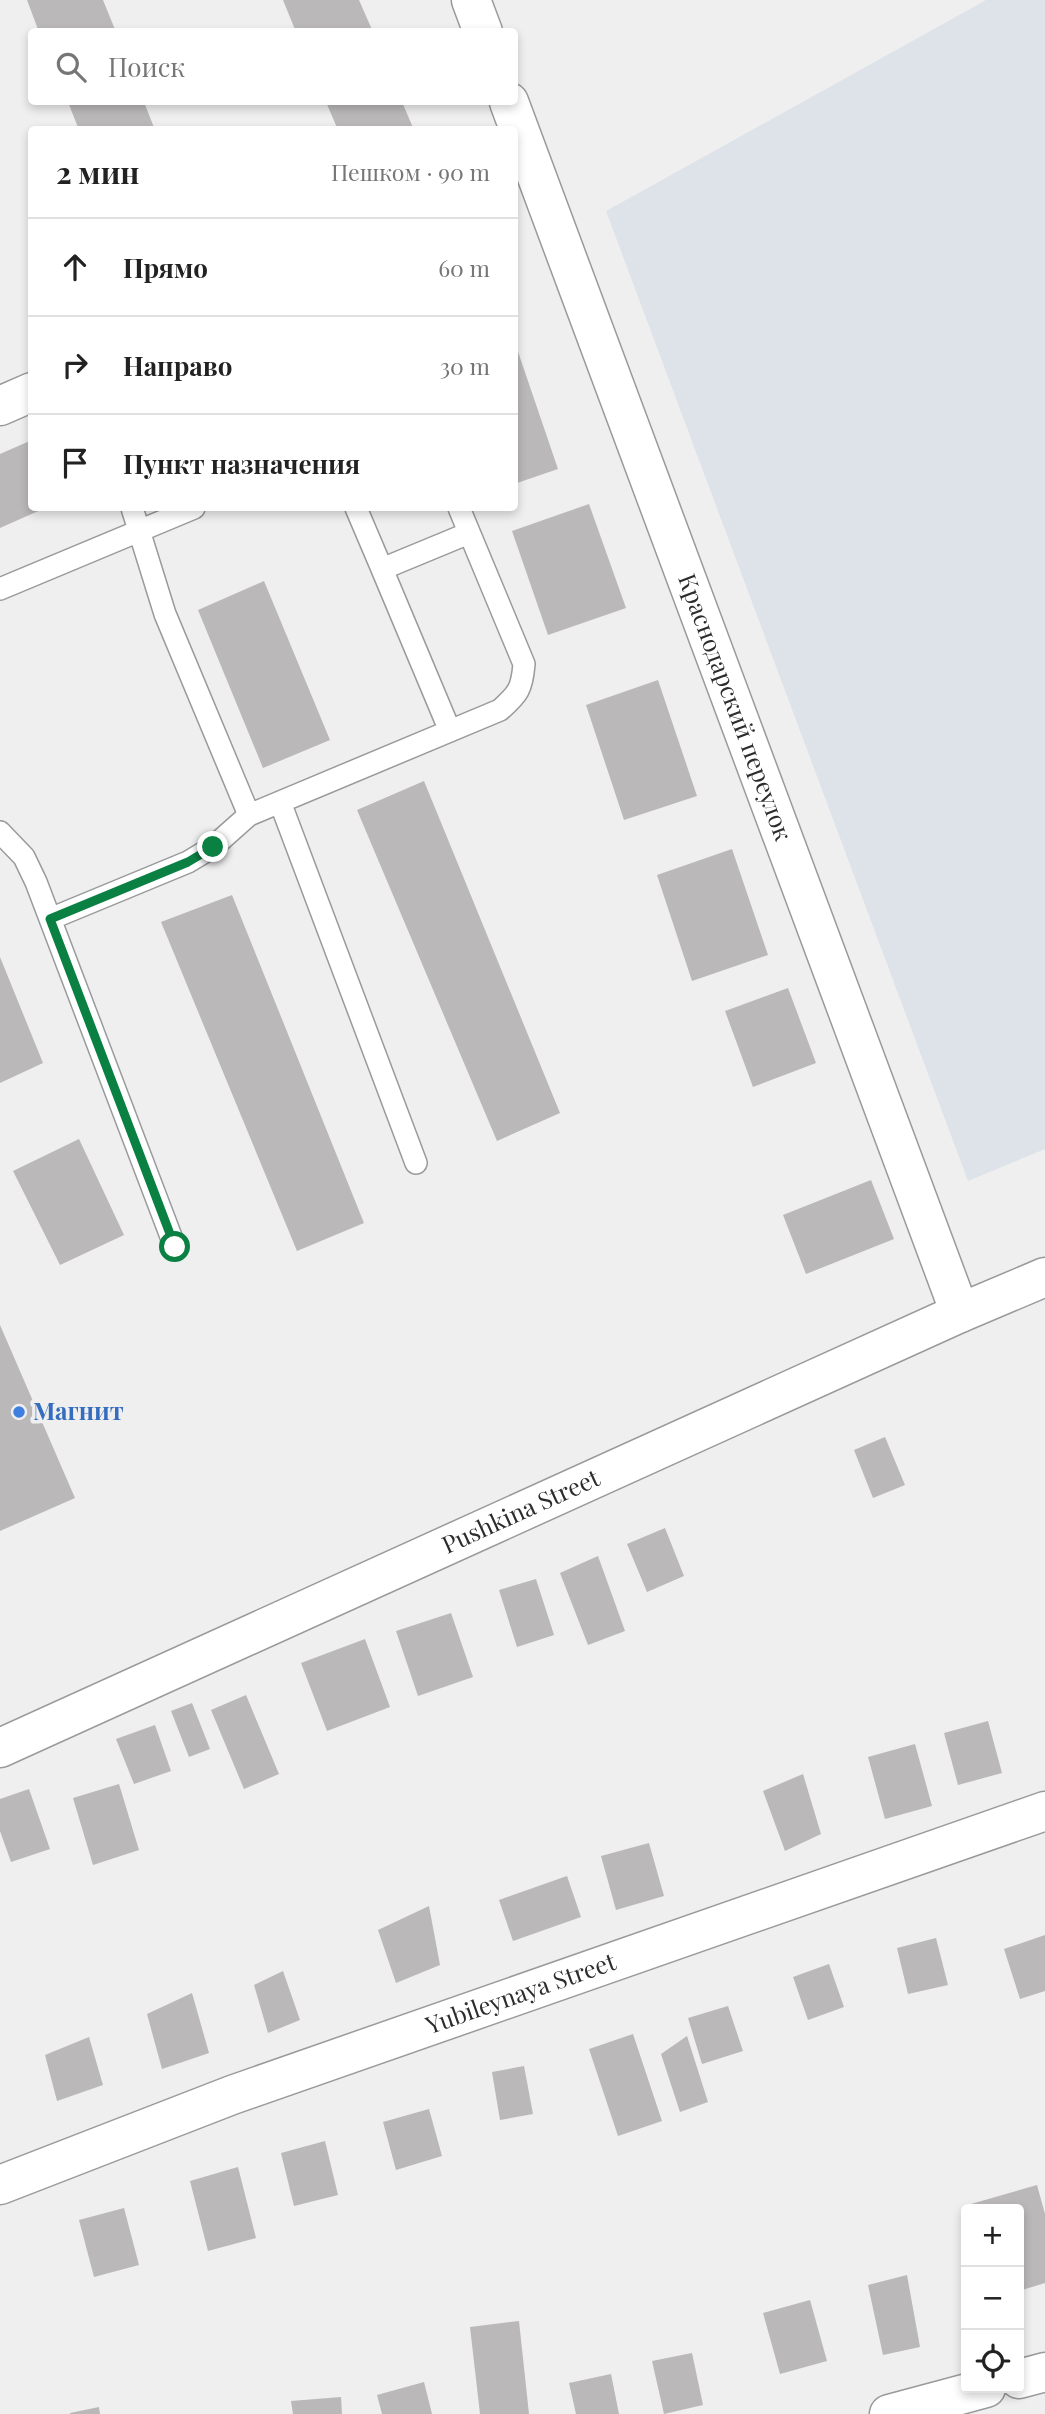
<!DOCTYPE html>
<html lang="ru">
<meta charset="utf-8">
<style>
:root{--surface:#fff;--page:#f2f2f2;--text:#222;--muted:#767676;--line:#e0e0e0}
body{margin:0;font-family:"Playfair Display",serif;background:var(--page);color:var(--text)}
.controls{position:absolute;right:21px;bottom:21px;display:grid;overflow:hidden;border-radius:7px;box-shadow:0 4px 10px #0003}
.controls button{width:63px;height:63px;display:grid;place-items:center;padding:0;border:0;border-bottom:2px solid var(--line);background:var(--surface);color:var(--text);font:35px sans-serif}
.stop{position:absolute;width:21px;height:21px;margin:-16px;border:5px solid #0b8043;border-radius:50%;background:#fff}
.stop.end{background:#0b8043;border-color:#fff;box-shadow:0 2px 7px #0008}
.list{margin:0;padding:0;list-style:none}
h2{display:flex;justify-content:space-between;align-items:center;height:91px;margin:0;padding:0 28px;font-size:30px}
h2 small{font-size:23px;font-weight:400;color:var(--muted)}
.list li{display:grid;grid-template-columns:46px 1fr auto;gap:21px;align-items:center;box-sizing:border-box;height:98px;padding:0 28px;border-top:2px solid var(--line)}
.list b{display:block;font-size:26px;white-space:nowrap}
.list em{font-size:23px;font-style:normal;color:var(--muted)}
.icon{flex:none;width:38px;height:38px;fill:none;stroke:currentColor;stroke-width:2;stroke-linecap:round;stroke-linejoin:round}
.map{position:relative;flex:none;width:1045px;height:2414px;overflow:hidden}
.search{position:absolute;background:var(--surface);box-shadow:0 4px 10px #0003;left:28px;top:28px;width:490px;height:77px;display:flex;align-items:center;gap:18px;box-sizing:border-box;padding:0 24px;border-radius:7px;color:var(--muted);font-size:26px}
.panel{position:absolute;background:var(--surface);box-shadow:0 4px 10px #0003;left:28px;top:126px;width:490px;height:385px;border-radius:7px}
.map>svg:first-child{display:block}
.built{fill:#dee3ea}
.building{fill:#bab8b8}
.lines{fill:none;stroke-linecap:round;stroke-linejoin:round}
.service-casing{stroke:#999a9b;stroke-width:24}
.minor-casing{stroke:#999a9b;stroke-width:41}
.tertiary-casing{stroke:#999a9b;stroke-width:41}
.service{stroke:#fff;stroke-width:21}
.minor{stroke:#fff;stroke-width:38}
.tertiary{stroke:#fff;stroke-width:38}
.route{stroke:#0b8043;stroke-width:9}
.shop-dot{fill:#3f7fe0;stroke:#efeff0;stroke-width:2.5}
.labels{text-anchor:middle;stroke-width:7;stroke-linejoin:round;paint-order:stroke}
.street-label{font-size:24px;fill:#2c2c2c;stroke:#efeff0}
.shop-label{font-size:24px;font-weight:bold;fill:#366cbe;stroke:#efeff0;text-anchor:start}
</style>
<div class="map">
<svg width="1045" height="2414" viewBox="0 0 1045 2414">
<rect width="100%" height="100%" fill="#efeff0"/>
<path class="built" d="M 986,0 L 1045,0 L 1045,1149 L 968,1181 L 606,211 Z"/>
<path class="building" d="M 27,0 L 103,0 L 116,32 L 39,32 Z
M 283,0 L 359,0 L 373,32 L 296,32 Z
M 68,102 L 144,102 L 155,130 L 79,130 Z
M 326,102 L 402,102 L 414,130 L 338,130 Z
M 514,340 L 558,469 L 514,484 Z
M 32,440 L 32,508 L 45,508 L 0,528 L 0,454 Z
M 589,504 L 626,608 L 548,635 L 512,531 Z
M 264,581 L 330,740 L 263,768 L 198,610 Z
M 658,680 L 697,796 L 624,820 L 586,705 Z
M 424,781 L 560,1113 L 497,1141 L 357,810 Z
M 732,849 L 768,955 L 692,981 L 657,875 Z
M 232,895 L 364,1223 L 297,1251 L 161,922 Z
M 0,957 L 43,1063 L 0,1083 Z
M 788,988 L 816,1063 L 753,1087 L 725,1011 Z
M 79,1139 L 124,1235 L 60,1265 L 13,1171 Z
M 871,1180 L 894,1239 L 806,1274 L 783,1215 Z
M 0,1325 L 75,1498 L 0,1531 Z
M 885,1437 L 905,1485 L 873,1498 L 854,1450 Z
M 665,1528 L 684,1576 L 647,1592 L 627,1544 Z
M 598,1556 L 625,1631 L 588,1645 L 560,1573 Z
M 536,1579 L 554,1635 L 517,1647 L 499,1590 Z
M 451,1613 L 473,1677 L 418,1696 L 396,1631 Z
M 365,1639 L 390,1707 L 327,1731 L 301,1663 Z
M 246,1695 L 279,1774 L 244,1789 L 211,1710 Z
M 192,1703 L 210,1749 L 189,1757 L 171,1711 Z
M 988,1721 L 1002,1773 L 958,1785 L 944,1733 Z
M 155,1725 L 171,1771 L 134,1784 L 116,1739 Z
M 915,1744 L 932,1806 L 885,1819 L 868,1757 Z
M 803,1774 L 821,1834 L 785,1851 L 763,1791 Z
M 119,1784 L 139,1850 L 93,1865 L 73,1798 Z
M 29,1789 L 50,1849 L 11,1862 L 0,1831 L 0,1799 Z
M 649,1843 L 664,1896 L 616,1910 L 601,1856 Z
M 567,1876 L 581,1917 L 513,1941 L 499,1900 Z
M 429,1906 L 440,1965 L 396,1983 L 378,1930 Z
M 1045,1935 L 1045,1991 L 1020,1999 L 1004,1949 Z
M 936,1938 L 948,1985 L 908,1994 L 897,1948 Z
M 829,1964 L 844,2007 L 808,2020 L 793,1977 Z
M 283,1971 L 300,2020 L 268,2033 L 254,1985 Z
M 192,1993 L 209,2053 L 162,2069 L 147,2014 Z
M 728,2006 L 743,2051 L 702,2064 L 688,2018 Z
M 633,2034 L 662,2121 L 618,2136 L 589,2049 Z
M 687,2036 L 708,2102 L 680,2112 L 661,2054 Z
M 89,2037 L 103,2085 L 57,2101 L 45,2055 Z
M 524,2066 L 533,2114 L 500,2120 L 492,2072 Z
M 429,2109 L 442,2156 L 396,2170 L 383,2122 Z
M 325,2141 L 338,2195 L 294,2206 L 281,2153 Z
M 238,2167 L 256,2238 L 208,2251 L 190,2181 Z
M 1037,2185 L 1045,2214 L 1045,2283 L 1019,2291 L 1019,2209 L 972,2209 L 971,2204 Z
M 124,2208 L 139,2265 L 94,2277 L 79,2220 Z
M 907,2275 L 920,2347 L 883,2355 L 868,2285 Z
M 810,2300 L 827,2361 L 780,2374 L 763,2313 Z
M 519,2321 L 529,2414 L 480,2414 L 470,2327 Z
M 692,2353 L 703,2405 L 664,2414 L 652,2361 Z
M 611,2374 L 619,2414 L 576,2414 L 569,2383 Z
M 424,2382 L 432,2414 L 382,2414 L 377,2395 Z
M 341,2397 L 342,2414 L 293,2414 L 291,2401 Z
M 99,2407 L 100,2414 L 70,2414 L 70,2413 Z"/>
<g class="lines">
<defs>
<path id="service" d="M 132,508 L 165,614 L 249,815
M 356,508 L 382,569
M 0,589 L 194,508
M 450,731 L 382,569 L 469,533
M 280,802 L 416,1163
M 0,832 L 24,857 L 36,882 L 175,1247
M 50,919 L 188,862 L 213,847 L 249,815 L 500,710 C 518,694 522,689 524,664 L 459,508"/>
<g id="minor">
<path d="M 471,0 L 483,32"/>
<path id="s1" d="M 509,102 L 960,1313"/>
<path d="M 0,406 L 32,392"/>
<path id="s2" d="M 0,1748 L 960,1313 L 1045,1277"/>
<path id="s3" d="M 0,2185 L 232,2095 L 1045,1811"/>
</g>
<path id="tertiary" d="M 1019,2379 L 1045,2372
M 889,2414 L 986,2388"/>
</defs>
<use href="#service" class="service-casing"/>
<use href="#minor" class="minor-casing"/>
<use href="#tertiary" class="tertiary-casing"/>
<use href="#service" class="service"/>
<use href="#minor" class="minor"/>
<use href="#tertiary" class="tertiary"/>
</g>
<g class="lines">
<path class="route" d="M 175,1247 L 50,919 L 188,862 L 213,847"/>
</g>
<circle class="shop-dot" cx="19" cy="1412" r="7"/>
<g class="labels">
<g class="street-label">
<text dy="8" stroke="none"><textPath href="#s1" startOffset="646">Краснодарский переулок</textPath></text>
<text dy="8" stroke="none"><textPath href="#s2" startOffset="572">Pushkina Street</textPath></text>
<text dy="8" stroke="none"><textPath href="#s3" startOffset="555">Yubileynaya Street</textPath></text>
</g>
<g class="shop-label">
<text x="33" y="1420">Магнит</text>
</g>
</g>
</svg>
<div class="controls">
<button>+</button>
<button>−</button>
<button><svg class="icon" aria-label="locate" viewBox="0 0 24 24"><circle cx="12" cy="12" r="6"/><path d="M12 2v4M12 18v4M2 12h4M18 12h4"/></svg></button>
</div>
<div class="stop" style="left:175px;top:1247px"></div>
<div class="stop end" style="left:213px;top:847px"></div>
<div class="search"><svg class="icon" aria-label="search" viewBox="0 0 24 24"><circle cx="10" cy="10" r="6"/><path d="M15 15l6 6"/></svg>Поиск</div>
<section class="panel">
<h2>2 мин<small>Пешком · 90 m</small></h2>
<ul class="list">
<li><svg class="icon" aria-label="ahead" viewBox="0 0 24 24"><path d="M12 20V5M6 11l6-6 6 6"/></svg><div><b>Прямо</b></div><em>60 m</em></li>
<li><svg class="icon" aria-label="right" viewBox="0 0 24 24"><path d="M7 20v-9h11M14 6l5 5-5 5"/></svg><div><b>Направо</b></div><em>30 m</em></li>
<li><svg class="icon" aria-label="arrive" viewBox="0 0 24 24"><path d="M6 21V4h12l-3 4 3 4H6"/></svg><div><b>Пункт назначения</b></div></li>
</ul>
</section>
</div>
